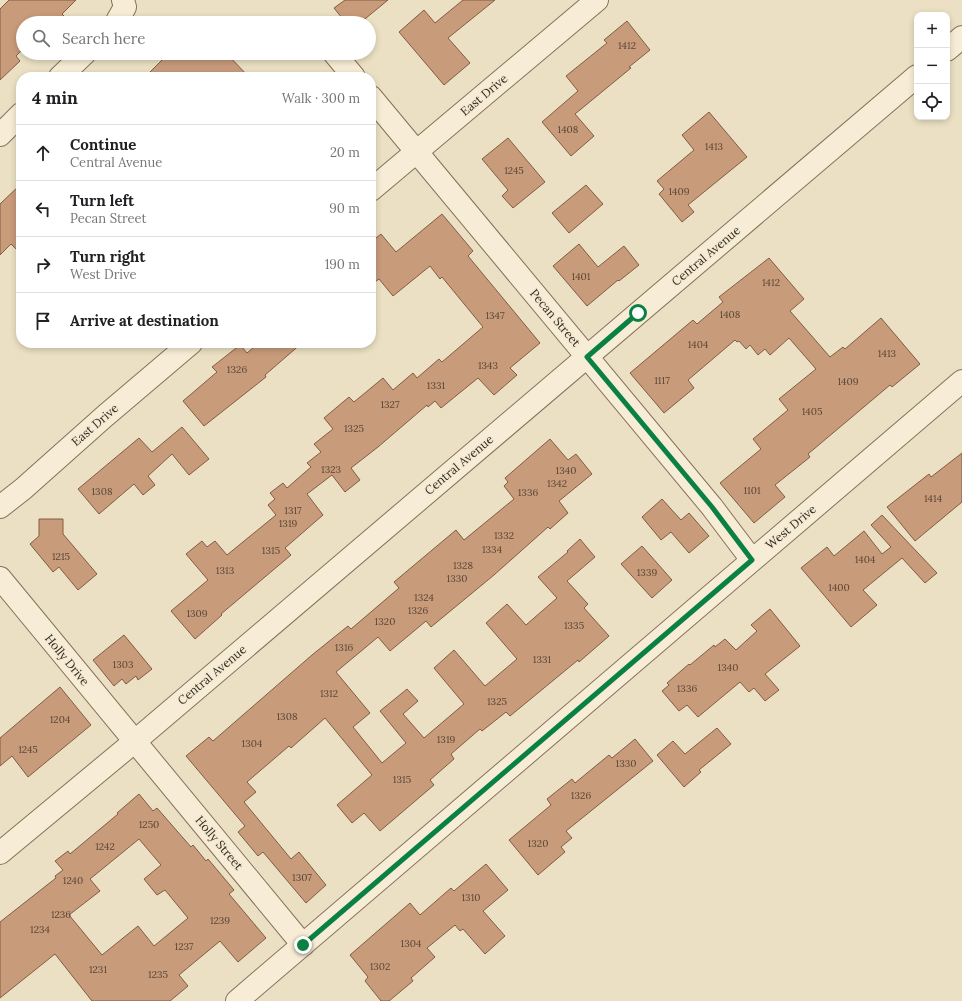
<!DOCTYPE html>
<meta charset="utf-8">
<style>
:root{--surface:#fff;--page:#f6f6f6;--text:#202124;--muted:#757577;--line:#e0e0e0}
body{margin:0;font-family:Lora,serif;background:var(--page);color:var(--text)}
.controls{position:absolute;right:12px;top:12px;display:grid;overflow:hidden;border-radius:8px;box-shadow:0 2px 6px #0003}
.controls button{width:36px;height:36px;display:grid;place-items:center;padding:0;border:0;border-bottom:1px solid var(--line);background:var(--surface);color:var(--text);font:20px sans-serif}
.stop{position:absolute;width:12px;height:12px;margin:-9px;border:3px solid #0b8043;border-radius:50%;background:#fff}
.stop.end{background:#0b8043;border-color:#fff;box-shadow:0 1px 4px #0008}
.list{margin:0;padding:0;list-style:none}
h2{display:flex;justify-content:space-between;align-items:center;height:52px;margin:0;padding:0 16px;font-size:17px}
h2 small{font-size:13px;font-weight:400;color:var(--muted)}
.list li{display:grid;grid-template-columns:26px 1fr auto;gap:12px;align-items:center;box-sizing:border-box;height:56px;padding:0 16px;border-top:1px solid var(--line)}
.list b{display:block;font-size:15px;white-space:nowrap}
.list p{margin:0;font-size:13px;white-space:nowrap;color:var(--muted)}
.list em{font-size:13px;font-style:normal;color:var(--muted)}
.icon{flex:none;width:22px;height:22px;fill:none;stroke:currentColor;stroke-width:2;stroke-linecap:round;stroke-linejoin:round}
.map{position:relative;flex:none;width:962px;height:1001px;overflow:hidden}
.search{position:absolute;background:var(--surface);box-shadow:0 2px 6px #0003;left:16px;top:16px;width:360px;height:44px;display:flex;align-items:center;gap:10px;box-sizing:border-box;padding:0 14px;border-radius:22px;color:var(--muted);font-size:15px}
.panel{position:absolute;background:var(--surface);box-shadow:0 2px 6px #0003;left:16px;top:72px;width:360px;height:276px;border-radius:16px}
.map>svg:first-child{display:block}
.building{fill:#c89b7b;stroke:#825c42;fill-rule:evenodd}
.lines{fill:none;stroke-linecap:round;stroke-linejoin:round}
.minor-casing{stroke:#85715b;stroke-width:24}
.tertiary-casing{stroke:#85715b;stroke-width:24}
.minor{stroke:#f7edd6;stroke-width:22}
.tertiary{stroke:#f7edd6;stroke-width:22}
.route{stroke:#0b8043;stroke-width:5}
.labels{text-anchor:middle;stroke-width:3;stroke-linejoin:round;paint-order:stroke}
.number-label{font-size:10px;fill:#5a4635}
.street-label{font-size:12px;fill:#35291e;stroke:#f3ead2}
</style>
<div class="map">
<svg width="962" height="1001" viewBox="0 0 962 1001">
<rect width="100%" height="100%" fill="#ebe0c3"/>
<path class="building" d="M 9,0 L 76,0 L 62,14 L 71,23 L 23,23 L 23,49 L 16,56 L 20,61 L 0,80 L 0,9 Z
M 345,0 L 388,0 L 360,23 L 346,23 L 334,8 Z
M 463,0 L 495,0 L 448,38 L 470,63 L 444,85 L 399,32 L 424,10 L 435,23 Z
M 627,21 L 650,50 L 629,67 L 631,68 L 575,114 L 594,136 L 571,156 L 542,122 L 578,91 L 566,76 L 607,43 L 604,40 Z
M 169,53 L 226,53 L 249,77 L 145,77 Z
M 709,112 L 747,157 L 688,205 L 694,212 L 682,222 L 659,194 L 664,189 L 657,181 L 694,150 L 682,135 Z
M 508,138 L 545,182 L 513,208 L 502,196 L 508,190 L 482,159 Z
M 21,184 L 21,254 L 11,244 L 0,255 L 0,204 Z
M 586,185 L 603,204 L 569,233 L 552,213 Z
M 442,214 L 473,251 L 468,256 L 540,343 L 510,368 L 517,375 L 494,395 L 478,378 L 441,408 L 435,401 L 428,407 L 427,405 L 378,447 L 351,468 L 360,480 L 345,492 L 332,475 L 307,494 L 323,515 L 285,548 L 291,555 L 221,614 L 222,615 L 195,639 L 171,611 L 208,580 L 186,554 L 202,541 L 207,547 L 215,541 L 227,555 L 276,515 L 268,505 L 275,499 L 270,493 L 283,483 L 287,488 L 311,467 L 307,463 L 321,452 L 314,444 L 333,429 L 324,418 L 349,397 L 354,402 L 383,378 L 393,390 L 413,373 L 417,378 L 439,359 L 442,362 L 483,327 L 442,277 L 440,279 L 430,266 L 393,296 L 379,279 L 371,285 L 371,242 L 381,234 L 396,252 Z
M 579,244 L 598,267 L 624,246 L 639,265 L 619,281 L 618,280 L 587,306 L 553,266 Z
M 769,258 L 804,299 L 790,311 L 830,357 L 843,347 L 845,349 L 881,318 L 920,364 L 892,387 L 890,385 L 808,454 L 810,457 L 775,485 L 785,497 L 754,523 L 720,483 L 761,449 L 753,439 L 788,410 L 779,399 L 816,369 L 789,338 L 770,355 L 765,349 L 758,355 L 750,345 L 746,349 L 739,341 L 737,342 L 735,340 L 688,380 L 694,388 L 664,413 L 630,373 L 693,320 L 697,324 L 723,302 L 719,297 Z
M 259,343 L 302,343 L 265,375 L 266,377 L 204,426 L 183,401 L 217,372 L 212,367 L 240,345 L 247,353 Z
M 182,427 L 209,459 L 189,475 L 172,454 L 148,476 L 155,485 L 143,495 L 134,484 L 99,514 L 78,489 L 139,438 L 152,452 Z
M 550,439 L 568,460 L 576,454 L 592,474 L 559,501 L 568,513 L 550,529 L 548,527 L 494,575 L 431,627 L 426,621 L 390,651 L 378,637 L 336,672 L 370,713 L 353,727 L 382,763 L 406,743 L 380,711 L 407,689 L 418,701 L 403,714 L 424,738 L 464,704 L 434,668 L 454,650 L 485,686 L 517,659 L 486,623 L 507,604 L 526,625 L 557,598 L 538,577 L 568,552 L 567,551 L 580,539 L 595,557 L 567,581 L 588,604 L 584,608 L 609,636 L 579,662 L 578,660 L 510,716 L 506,712 L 482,731 L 480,729 L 451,754 L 454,759 L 430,780 L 434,785 L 380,831 L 364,813 L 352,823 L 337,805 L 372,775 L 325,718 L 291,748 L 289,746 L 247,782 L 256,792 L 244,802 L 291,859 L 299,852 L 326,885 L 306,903 L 263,852 L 258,856 L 238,832 L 245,826 L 186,756 L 209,737 L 213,741 L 312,655 L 348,626 L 351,629 L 399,588 L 394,582 L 456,530 L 464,540 L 514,499 L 504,486 L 508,482 L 505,478 Z
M 962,453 L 962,502 L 915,541 L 887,507 L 929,474 L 931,477 Z
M 662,499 L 681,520 L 689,513 L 709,536 L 689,553 L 671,532 L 661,540 L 642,517 Z
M 882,515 L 937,573 L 925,583 L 902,558 L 863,590 L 877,605 L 851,627 L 801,568 L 827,547 L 834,556 L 864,531 L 882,554 L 891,547 L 871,525 Z
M 39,519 L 63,519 L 63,534 L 97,574 L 78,590 L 59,567 L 53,572 L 30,544 L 39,536 Z
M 642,546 L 672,580 L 652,598 L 621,564 Z
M 770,609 L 800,646 L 765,674 L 779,690 L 765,701 L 754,688 L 749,692 L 740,682 L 698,717 L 687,705 L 679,711 L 662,691 L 669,685 L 667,683 L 689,664 L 690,665 L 714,645 L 715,647 L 725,639 L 736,650 L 757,631 L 751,625 Z
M 124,635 L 152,669 L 138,680 L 136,676 L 126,684 L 122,679 L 114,686 L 93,660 Z
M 60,687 L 91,725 L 28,777 L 12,756 L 0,766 L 0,738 Z
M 717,728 L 731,744 L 699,770 L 701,772 L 684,787 L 657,755 L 673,741 L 685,754 Z
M 635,739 L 653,761 L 566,831 L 572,838 L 561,847 L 565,852 L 538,875 L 509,840 L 551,805 L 547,799 L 572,779 L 575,783 L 609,755 L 612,758 Z
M 139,794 L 153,811 L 157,808 L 191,847 L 193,845 L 206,861 L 208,859 L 234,890 L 229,894 L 266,938 L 238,962 L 220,941 L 179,975 L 188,986 L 170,1001 L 92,1001 L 55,954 L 0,998 L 0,922 L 56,878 L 55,876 L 63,870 L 55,861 L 68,851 L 70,854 L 118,814 L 117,813 ZM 139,839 L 161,865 L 144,879 L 157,895 L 165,890 L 188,918 L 154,946 L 138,926 L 102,955 L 69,915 L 100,891 L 90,879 Z
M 486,864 L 508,890 L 483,911 L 505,936 L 485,954 L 463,929 L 460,931 L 455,925 L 427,948 L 435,957 L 411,978 L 413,981 L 389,1001 L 381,1001 L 365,981 L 368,977 L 350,955 L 410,903 L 420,915 L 451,888 L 454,891 Z"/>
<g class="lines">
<defs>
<path id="minor" d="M 116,23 L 125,7 L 123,0
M 334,53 L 354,77
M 60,77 L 85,53
M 371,97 L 712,507 L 752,560
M 0,135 L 21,114
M 371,190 L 597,0
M 0,507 L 23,489 L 105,416 L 191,343
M 0,578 L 303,945
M 237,1001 L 962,381"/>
<path id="tertiary" d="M 947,50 L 962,37
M 0,853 L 134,742 L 917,76"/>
</defs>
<use href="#minor" class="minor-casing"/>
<use href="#tertiary" class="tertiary-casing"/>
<use href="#minor" class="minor"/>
<use href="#tertiary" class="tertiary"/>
</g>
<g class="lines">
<path class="route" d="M 303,945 L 752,560 L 712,507 L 587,357 L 638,313"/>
</g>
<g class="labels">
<g class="number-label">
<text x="627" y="49">1412</text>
<text x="568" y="133">1408</text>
<text x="714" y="150">1413</text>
<text x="514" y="174">1245</text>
<text x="679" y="195">1409</text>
<text x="581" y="280">1401</text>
<text x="771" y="286">1412</text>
<text x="730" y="318">1408</text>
<text x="495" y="319">1347</text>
<text x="698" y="348">1404</text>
<text x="887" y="357">1413</text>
<text x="488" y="369">1343</text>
<text x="237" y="373">1326</text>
<text x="662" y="384">1117</text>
<text x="848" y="385">1409</text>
<text x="436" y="389">1331</text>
<text x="390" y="408">1327</text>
<text x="812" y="415">1405</text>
<text x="354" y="432">1325</text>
<text x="331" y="473">1323</text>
<text x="566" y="474">1340</text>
<text x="557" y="487">1342</text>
<text x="752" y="494">1101</text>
<text x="102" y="495">1308</text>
<text x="528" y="496">1336</text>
<text x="933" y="502">1414</text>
<text x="293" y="514">1317</text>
<text x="288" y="527">1319</text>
<text x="504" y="539">1332</text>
<text x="492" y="553">1334</text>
<text x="271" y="554">1315</text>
<text x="61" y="560">1215</text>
<text x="865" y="563">1404</text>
<text x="463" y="569">1328</text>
<text x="225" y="574">1313</text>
<text x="647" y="576">1339</text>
<text x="457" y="582">1330</text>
<text x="839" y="591">1400</text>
<text x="424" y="601">1324</text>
<text x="418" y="614">1326</text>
<text x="197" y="617">1309</text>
<text x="385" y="625">1320</text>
<text x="574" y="629">1335</text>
<text x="344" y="651">1316</text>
<text x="542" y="663">1331</text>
<text x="123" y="668">1303</text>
<text x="728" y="671">1340</text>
<text x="687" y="692">1336</text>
<text x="329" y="697">1312</text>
<text x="497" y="705">1325</text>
<text x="287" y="720">1308</text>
<text x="60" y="723">1204</text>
<text x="446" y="743">1319</text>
<text x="252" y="747">1304</text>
<text x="28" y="753">1245</text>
<text x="626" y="767">1330</text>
<text x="402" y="783">1315</text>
<text x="581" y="799">1326</text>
<text x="149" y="828">1250</text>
<text x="538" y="847">1320</text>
<text x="105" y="850">1242</text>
<text x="302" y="881">1307</text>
<text x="73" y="884">1240</text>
<text x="471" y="901">1310</text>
<text x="61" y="918">1236</text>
<text x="220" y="924">1239</text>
<text x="40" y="933">1234</text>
<text x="411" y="947">1304</text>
<text x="184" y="950">1237</text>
<text x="380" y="970">1302</text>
<text x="98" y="973">1231</text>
<text x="158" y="978">1235</text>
</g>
<g class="street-label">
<text transform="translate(484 95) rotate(-40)" y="4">East Drive</text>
<text transform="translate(706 256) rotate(-40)" y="4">Central Avenue</text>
<text transform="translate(555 318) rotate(50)" y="4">Pecan Street</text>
<text transform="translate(95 425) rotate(-41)" y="4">East Drive</text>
<text transform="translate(459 465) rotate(-40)" y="4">Central Avenue</text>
<text transform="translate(791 527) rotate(-40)" y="4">West Drive</text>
<text transform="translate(67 660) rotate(51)" y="4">Holly Drive</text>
<text transform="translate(212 675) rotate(-40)" y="4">Central Avenue</text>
<text transform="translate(219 843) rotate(50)" y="4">Holly Street</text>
</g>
</g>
</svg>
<div class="controls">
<button>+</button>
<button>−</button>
<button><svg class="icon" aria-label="locate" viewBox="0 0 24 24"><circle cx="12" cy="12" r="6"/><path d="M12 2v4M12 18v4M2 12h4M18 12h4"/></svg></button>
</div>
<div class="stop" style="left:638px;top:313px"></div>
<div class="stop end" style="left:303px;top:945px"></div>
<div class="search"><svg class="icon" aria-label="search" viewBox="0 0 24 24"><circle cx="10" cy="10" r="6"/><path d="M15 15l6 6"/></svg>Search here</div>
<section class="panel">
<h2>4 min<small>Walk · 300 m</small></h2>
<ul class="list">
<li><svg class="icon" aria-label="ahead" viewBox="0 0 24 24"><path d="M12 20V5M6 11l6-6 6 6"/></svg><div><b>Continue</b><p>Central Avenue</p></div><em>20 m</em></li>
<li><svg class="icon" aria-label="left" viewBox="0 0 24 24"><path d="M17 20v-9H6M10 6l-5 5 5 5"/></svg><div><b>Turn left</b><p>Pecan Street</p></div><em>90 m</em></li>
<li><svg class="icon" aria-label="right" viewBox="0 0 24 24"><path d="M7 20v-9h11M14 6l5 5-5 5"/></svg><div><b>Turn right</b><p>West Drive</p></div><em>190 m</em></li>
<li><svg class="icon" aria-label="arrive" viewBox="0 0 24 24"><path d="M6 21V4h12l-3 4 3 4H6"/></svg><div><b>Arrive at destination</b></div></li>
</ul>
</section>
</div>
